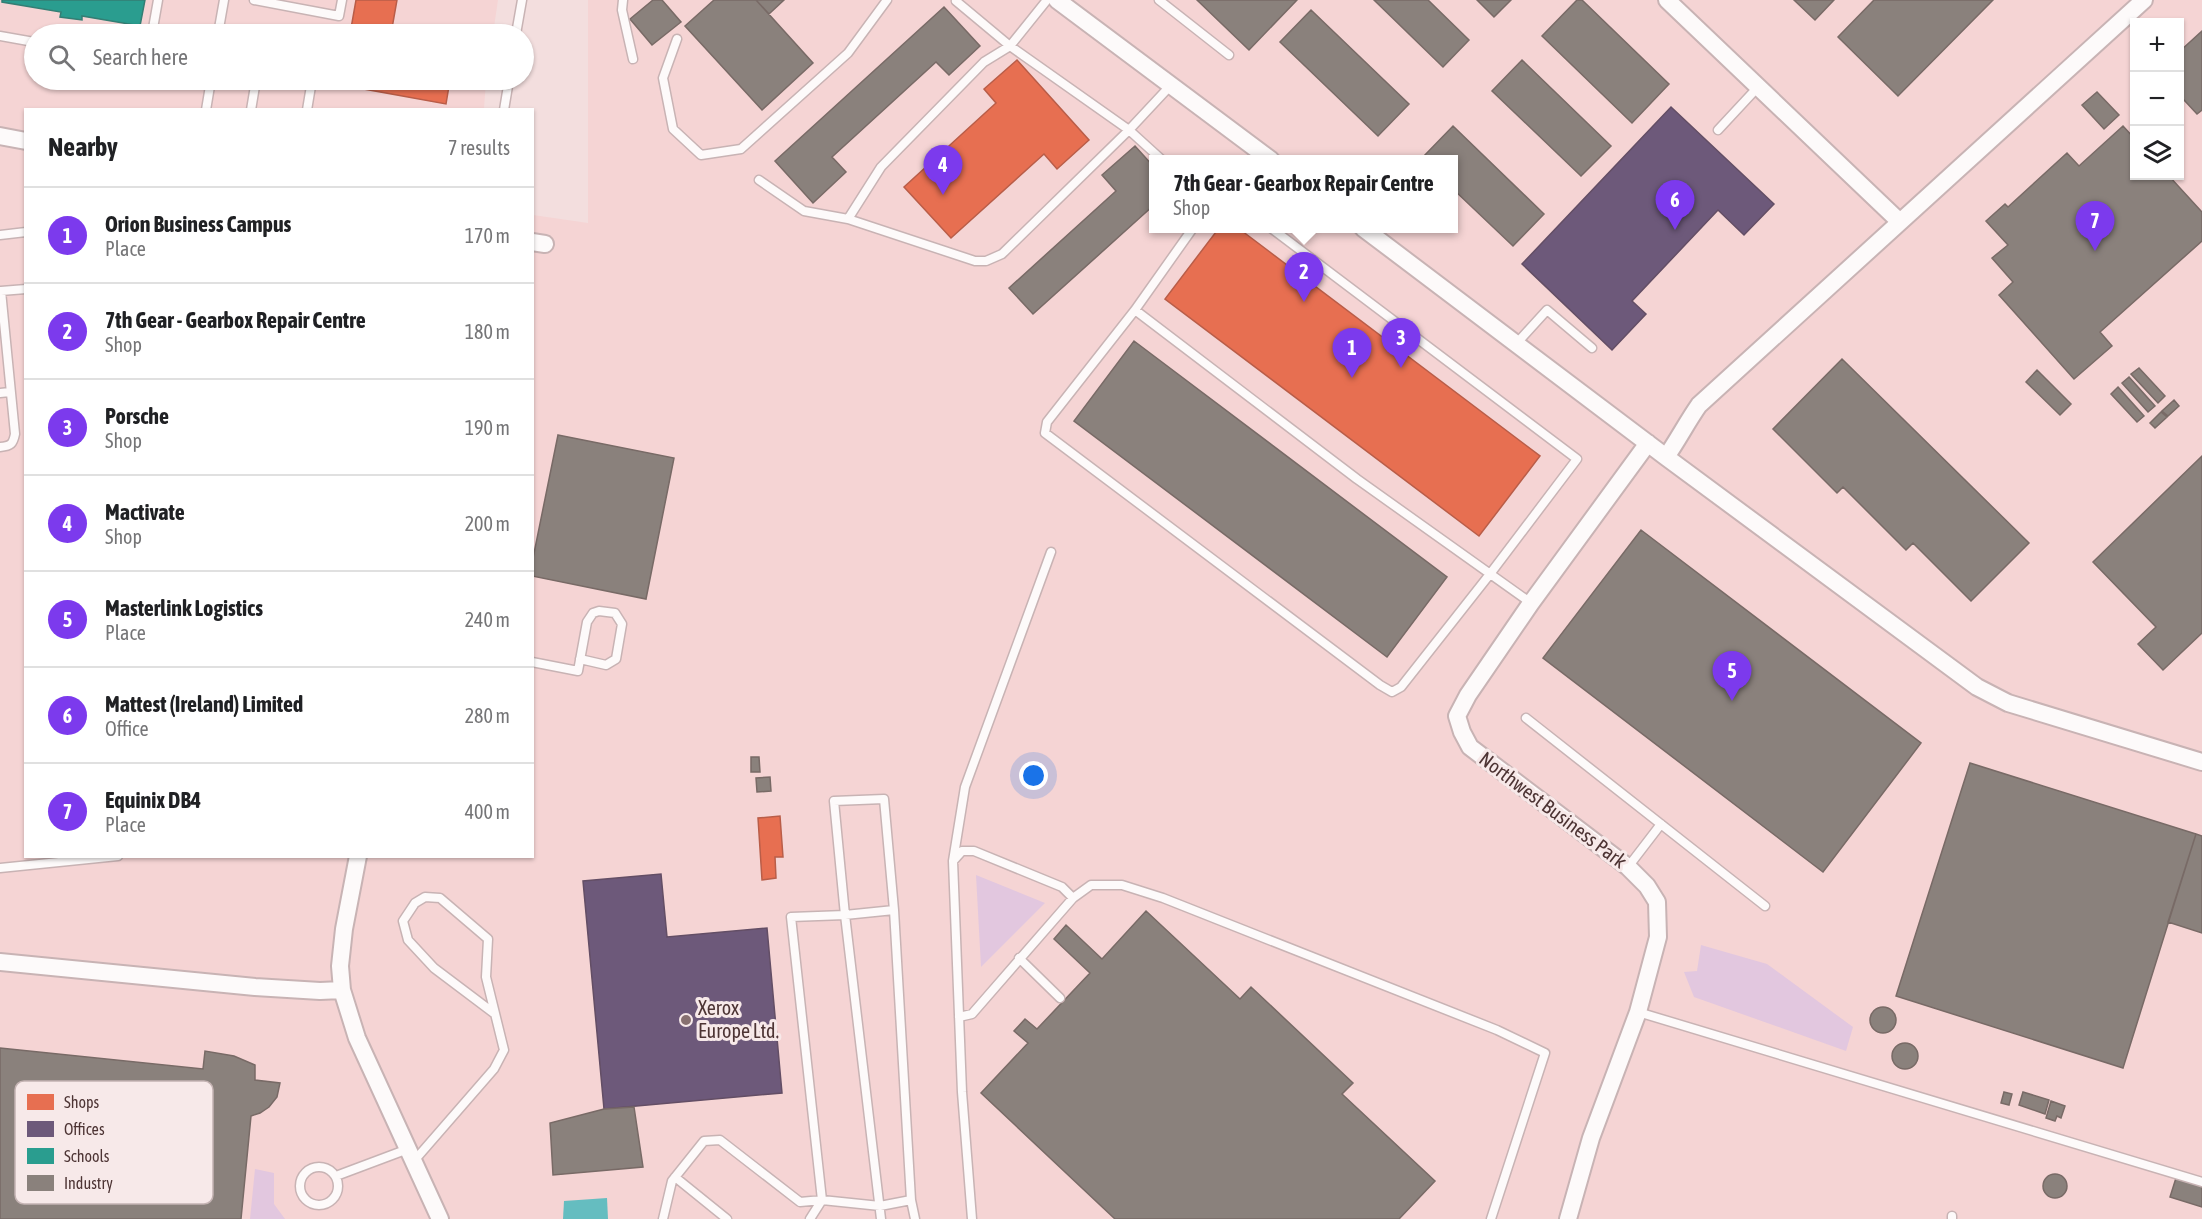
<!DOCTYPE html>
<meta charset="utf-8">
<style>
:root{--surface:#fff;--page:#f6f6f6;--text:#202124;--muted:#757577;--line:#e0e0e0;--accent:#7c3aed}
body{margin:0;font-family:"Asap Condensed",sans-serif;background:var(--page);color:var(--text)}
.controls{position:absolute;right:18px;top:18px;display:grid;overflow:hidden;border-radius:0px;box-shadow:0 2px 4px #0004}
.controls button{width:54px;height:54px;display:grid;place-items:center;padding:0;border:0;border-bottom:2px solid var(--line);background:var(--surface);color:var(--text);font:30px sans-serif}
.you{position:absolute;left:1034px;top:776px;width:21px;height:21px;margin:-15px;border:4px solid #fff;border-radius:50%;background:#1a73e8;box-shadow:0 0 0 9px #1a73e833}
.badge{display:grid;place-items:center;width:39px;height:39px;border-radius:50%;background:var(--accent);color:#fff;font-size:20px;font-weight:700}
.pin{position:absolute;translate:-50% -50px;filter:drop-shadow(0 2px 3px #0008)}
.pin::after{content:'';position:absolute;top:32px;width:21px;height:18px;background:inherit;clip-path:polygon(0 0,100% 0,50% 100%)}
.popup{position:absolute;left:1149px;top:155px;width:309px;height:78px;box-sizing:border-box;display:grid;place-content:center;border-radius:0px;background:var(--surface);filter:drop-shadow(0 2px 4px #0005);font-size:20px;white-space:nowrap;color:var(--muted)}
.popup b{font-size:22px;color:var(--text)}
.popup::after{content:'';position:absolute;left:50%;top:100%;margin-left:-12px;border:12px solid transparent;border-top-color:var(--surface)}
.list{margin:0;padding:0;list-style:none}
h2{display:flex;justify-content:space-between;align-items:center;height:78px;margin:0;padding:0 24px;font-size:26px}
h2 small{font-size:20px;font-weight:400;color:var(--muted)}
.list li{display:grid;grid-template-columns:39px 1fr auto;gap:18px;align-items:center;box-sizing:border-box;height:96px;padding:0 24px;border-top:2px solid var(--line)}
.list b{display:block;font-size:22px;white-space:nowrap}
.list p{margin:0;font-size:20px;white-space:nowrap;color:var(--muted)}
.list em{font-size:20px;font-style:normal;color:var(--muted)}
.icon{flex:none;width:33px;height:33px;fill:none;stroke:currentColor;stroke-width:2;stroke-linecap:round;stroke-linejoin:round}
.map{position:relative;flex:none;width:2202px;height:1219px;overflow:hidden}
.search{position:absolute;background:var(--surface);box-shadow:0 2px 4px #0004;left:24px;top:24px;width:510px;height:66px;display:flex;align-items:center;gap:15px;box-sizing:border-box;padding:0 21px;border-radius:33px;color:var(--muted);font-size:22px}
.panel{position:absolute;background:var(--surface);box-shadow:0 2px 4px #0004;left:24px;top:108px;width:510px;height:750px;border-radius:0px}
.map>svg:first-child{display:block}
.built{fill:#f5d4d4;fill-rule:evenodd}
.green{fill:#e2c7df}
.water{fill:#65bdc0}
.shops{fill:#e76f51;stroke:#b95d48;stroke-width:1.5}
.offices{fill:#6d597a;stroke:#634e65;stroke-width:1.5}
.schools{fill:#2a9d8f;stroke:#347e74;stroke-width:1.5}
.industry{fill:#8a817c;stroke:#786a66;stroke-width:1.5}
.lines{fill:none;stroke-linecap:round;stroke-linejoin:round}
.service-casing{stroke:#c8b3b4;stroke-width:11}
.minor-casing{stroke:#c8b3b4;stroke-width:20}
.service{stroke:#fdfafa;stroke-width:8}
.minor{stroke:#fdfafa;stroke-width:16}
.poi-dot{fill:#877070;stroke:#f7e9e9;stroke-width:2}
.labels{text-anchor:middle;stroke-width:6;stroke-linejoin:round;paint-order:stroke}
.street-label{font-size:20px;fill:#4d3434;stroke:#f7e9e9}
.poi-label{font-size:20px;fill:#4d3434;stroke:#f7e9e9;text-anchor:start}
.key{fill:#f7e9e9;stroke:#c4b3b3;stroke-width:1.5}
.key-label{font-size:16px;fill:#4d3434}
</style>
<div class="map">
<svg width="2202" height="1219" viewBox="0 0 2202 1219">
<rect width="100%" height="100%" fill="#f3dede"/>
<path class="built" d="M 0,0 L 498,0 L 493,34 L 34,34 L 34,80 L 486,80 L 484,109 L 26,110 L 26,856 L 532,856 L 533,215 L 588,223 L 588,0 L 2202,0 L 2202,1219 L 0,1219 ZM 2134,22 L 2180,22 L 2180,176 L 2134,176 ZM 1154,160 L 1454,160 L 1454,228 L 1154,228 Z"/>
<path class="green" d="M 976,875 L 1045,903 L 981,967 Z
M 1701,945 L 1767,964 L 1853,1027 L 1846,1051 L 1694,997 L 1684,972 L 1697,971 Z
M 255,1169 L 274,1173 L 274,1204 L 285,1219 L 250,1219 Z"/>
<path class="water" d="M 607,1198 L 608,1219 L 563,1219 L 564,1201 Z"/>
<path class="shops" d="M 356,0 L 397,0 L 391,34 L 350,34 Z
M 1017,60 L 1089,140 L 1057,169 L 1044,154 L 951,238 L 904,187 L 996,103 L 984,89 Z
M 342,80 L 450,80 L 446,104 L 342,85 Z
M 1219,228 L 1238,228 L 1540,456 L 1479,536 L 1165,299 Z
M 780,816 L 783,857 L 775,857 L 776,878 L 762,880 L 758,818 Z"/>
<path class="offices" d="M 1671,107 L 1774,204 L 1744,235 L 1718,210 L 1632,301 L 1646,314 L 1612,350 L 1522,264 Z
M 661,874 L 667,937 L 767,928 L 782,1093 L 604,1109 L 583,881 Z"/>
<path class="schools" d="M 2,0 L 145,0 L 140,26 L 82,16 L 82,20 L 60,17 L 61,12 L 2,2 Z"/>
<path class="industry" d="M 653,0 L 662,0 L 681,22 L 652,45 L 630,19 Z
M 714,0 L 756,0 L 813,63 L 762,110 L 685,26 Z
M 756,0 L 784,0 L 769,14 Z
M 1197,0 L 1297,0 L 1249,50 Z
M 1374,0 L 1428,0 L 1469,40 L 1443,67 Z
M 1477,0 L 1511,0 L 1494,17 Z
M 1577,0 L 1582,0 L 1669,84 L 1632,123 L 1542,36 Z
M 1794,0 L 1834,0 L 1815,20 Z
M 1874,0 L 1993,0 L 1898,96 L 1838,37 Z
M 944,7 L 980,46 L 949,75 L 936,62 L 832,157 L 846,172 L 813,203 L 775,161 Z
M 1311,10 L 1409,104 L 1378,136 L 1280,42 Z
M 2202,31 L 2202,110 L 2197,114 L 2184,100 L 2180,103 L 2180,51 Z
M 1522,60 L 1611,146 L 1581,176 L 1492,91 Z
M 2097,92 L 2119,115 L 2104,129 L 2082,105 Z
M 1453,126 L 1544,214 L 1513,246 L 1454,190 L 1454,160 L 1421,159 Z
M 2123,126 L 2134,138 L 2134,176 L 2169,176 L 2202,212 L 2202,241 L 2100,332 L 2112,346 L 2074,379 L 1999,295 L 2013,282 L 1992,258 L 2008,245 L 1986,221 L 2005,204 L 2008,207 L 2067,153 L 2079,166 Z
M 1135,146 L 1154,167 L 1154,205 L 1033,314 L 1009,288 L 1116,191 L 1102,175 Z
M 1134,341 L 1447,577 L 1387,657 L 1074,421 Z
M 1842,359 L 2029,543 L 1971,601 L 1913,543 L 1906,550 L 1843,487 L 1837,493 L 1773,429 Z
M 2139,368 L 2165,396 L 2158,403 L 2131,374 Z
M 2037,370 L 2071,404 L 2060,415 L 2026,382 Z
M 2129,377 L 2155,406 L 2148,412 L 2122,383 Z
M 2118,387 L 2144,416 L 2137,422 L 2111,394 Z
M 2174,400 L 2179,406 L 2168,416 L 2162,411 Z
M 2161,412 L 2167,417 L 2155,428 L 2150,423 Z
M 558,435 L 674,458 L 646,599 L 532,576 L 532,563 Z
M 2202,456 L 2202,633 L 2163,670 L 2138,644 L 2156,627 L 2093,562 Z
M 1641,530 L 1921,743 L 1823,872 L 1543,658 Z
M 751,757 L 759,757 L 760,772 L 751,772 Z
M 1970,763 L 2196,834 L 2123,1068 L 1896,996 Z
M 770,777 L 771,791 L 757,792 L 756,778 Z
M 2196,834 L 2202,836 L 2202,933 L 2168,922 Z
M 1146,911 L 1240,999 L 1251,987 L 1353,1083 L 1342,1094 L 1435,1181 L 1399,1219 L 1115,1219 L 981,1093 L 1028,1043 L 1014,1031 L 1025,1019 L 1037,1029 L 1090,973 L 1054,939 L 1066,925 L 1102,959 Z
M1870 1020a13 13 0 1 1 26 0a13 13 0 1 1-26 0Z
M1892 1056a13 13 0 1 1 26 0a13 13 0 1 1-26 0Z
M 0,1048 L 203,1069 L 205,1051 L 234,1056 L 255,1065 L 255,1080 L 280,1083 L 277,1097 L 269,1107 L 260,1113 L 251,1116 L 241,1219 L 0,1219 Z
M 2004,1092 L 2012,1094 L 2009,1105 L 2001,1103 Z
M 2023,1092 L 2049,1100 L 2045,1114 L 2019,1105 Z
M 2051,1101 L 2065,1106 L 2061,1118 L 2057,1116 L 2055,1121 L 2046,1118 Z
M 634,1107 L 643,1167 L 553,1175 L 550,1123 L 604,1109 Z
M2043 1186a12 12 0 1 1 24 0a12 12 0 1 1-24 0Z
M 2176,1178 L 2202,1186 L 2202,1207 L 2170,1197 Z"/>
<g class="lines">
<defs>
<path id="service" d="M 254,0 L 339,16 L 342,0
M 623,0 L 622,10 L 633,59
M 1159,0 L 1229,55
M 956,1 L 1010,46 L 1129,130 L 1162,160
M 152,34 L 158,0
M 218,34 L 224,0
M 516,34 L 522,0
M 0,36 L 34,42
M 677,39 L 663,78 L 673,129 L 701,155 L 741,149 L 848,53 L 887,0
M 206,110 L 211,80
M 251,110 L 256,80
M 307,110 L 312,80
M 504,110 L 509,80
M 1718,130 L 1758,87
M 759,180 L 804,211 L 848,219 L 975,261 L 986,261 L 1002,254 L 1129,130 L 1171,85
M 848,219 L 881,167 L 984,62 L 1010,46 L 1047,0
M 1193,228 L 1135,310 L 1047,422 L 1045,433 L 1380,685 L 1392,692 L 1401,687 L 1490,574 L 1577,459 L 1271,228
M 0,235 L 26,232
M 1135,310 L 1357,479 L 1531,603
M 1516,344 L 1547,310 L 1592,348
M 0,393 L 10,392
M 0,447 C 11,446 13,444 15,434 L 1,291 L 26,289
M 532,662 L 578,671 L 587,622 L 593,613 L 599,611 L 615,613 L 622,624 L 616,659 L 606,665 L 580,659
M 1526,718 L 1765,906
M 953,861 L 965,787 L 1051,552
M 1628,867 L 1661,824
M 0,868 L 118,856
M 1019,958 L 1060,998
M 1638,1012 L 2202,1182
M 959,1017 L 972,1014 L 1073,898 L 1091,885 L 1122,885 L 1163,898 L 1497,1030 L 1545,1053 L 1491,1219
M 414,1161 L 494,1069 L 504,1050 L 486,977 L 488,939 L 440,898 L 425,897 L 415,903 L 403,921 L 408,940 L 434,968 L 495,1014
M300 1186a19 19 0 1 1 38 0a19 19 0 1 1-38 0Z
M 336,1176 L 408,1149
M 675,1177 L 727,1219
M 1952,1216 L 1952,1219
M 663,1219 L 672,1181 L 704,1141 L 720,1140 L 800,1202 L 822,1200 L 880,1206 L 911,1200
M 810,1219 L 822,1200 L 791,917 L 845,915 L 894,910
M 881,1219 L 845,915 L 834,801 L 884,799 L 894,910 L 911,1200 L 915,1219
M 972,1219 L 962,1092 L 953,861 L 962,851 L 974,851 L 1062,887 L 1073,898"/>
<path id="minor" d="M 1057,0 L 1271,160
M 1667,0 L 1900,222
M 0,136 L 26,141
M 1363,228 L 1666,457 L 1977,687 L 2008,703 L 2202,762
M 532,242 L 545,244
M 1666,457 C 1678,440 1687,422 1699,405 L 2144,0
M 358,856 L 344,929 L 340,966 L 342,990 L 357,1038 L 440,1219
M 0,962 L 255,987 L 320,991 L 342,990
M 1568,1219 L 1591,1138 L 1638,1012 L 1658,937 L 1657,902 L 1647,886 L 1628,867 L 1470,747 L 1462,732 L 1457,716 L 1468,695 L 1531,603 L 1648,443"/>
</defs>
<use href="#service" class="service-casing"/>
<use href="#minor" class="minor-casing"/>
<use href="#service" class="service"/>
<use href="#minor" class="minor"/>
</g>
<circle class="poi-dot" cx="686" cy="1020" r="6"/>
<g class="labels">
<g class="street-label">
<text transform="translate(1553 810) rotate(37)" y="7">Northwest Business Park</text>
</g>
<g class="poi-label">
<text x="698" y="1015">Xerox<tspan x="698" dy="23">Europe Ltd.</tspan></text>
</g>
</g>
<rect x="15" y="1081" width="198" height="123" rx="9" class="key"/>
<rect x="27" y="1094" width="27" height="16" fill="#e76f51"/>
<rect x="27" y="1121" width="27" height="16" fill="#6d597a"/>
<rect x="27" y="1148" width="27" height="16" fill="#2a9d8f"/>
<rect x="27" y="1175" width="27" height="16" fill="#8a817c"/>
<g class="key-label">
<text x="64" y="1108">Shops</text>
<text x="64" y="1135">Offices</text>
<text x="64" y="1162">Schools</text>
<text x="64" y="1189">Industry</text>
</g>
</svg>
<div class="controls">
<button>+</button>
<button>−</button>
<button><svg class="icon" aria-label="layers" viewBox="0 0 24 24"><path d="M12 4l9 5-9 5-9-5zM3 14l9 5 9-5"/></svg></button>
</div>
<div class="you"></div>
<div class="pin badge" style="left:1352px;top:378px">1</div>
<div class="pin badge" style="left:1304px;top:302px">2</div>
<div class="popup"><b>7th Gear - Gearbox Repair Centre</b>Shop</div>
<div class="pin badge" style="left:1401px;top:368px">3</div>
<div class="pin badge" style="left:943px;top:195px">4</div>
<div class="pin badge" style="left:1732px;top:701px">5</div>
<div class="pin badge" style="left:1675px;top:230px">6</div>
<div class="pin badge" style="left:2095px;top:251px">7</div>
<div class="search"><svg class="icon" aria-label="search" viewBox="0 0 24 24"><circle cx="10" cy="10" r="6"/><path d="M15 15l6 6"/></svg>Search here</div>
<section class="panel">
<h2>Nearby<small>7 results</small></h2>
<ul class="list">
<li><span class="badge">1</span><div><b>Orion Business Campus</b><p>Place</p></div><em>170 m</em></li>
<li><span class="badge">2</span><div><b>7th Gear - Gearbox Repair Centre</b><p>Shop</p></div><em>180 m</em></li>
<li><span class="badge">3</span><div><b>Porsche</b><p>Shop</p></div><em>190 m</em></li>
<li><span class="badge">4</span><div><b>Mactivate</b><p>Shop</p></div><em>200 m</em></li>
<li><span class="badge">5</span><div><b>Masterlink Logistics</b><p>Place</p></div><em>240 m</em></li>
<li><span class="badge">6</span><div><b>Mattest (Ireland) Limited</b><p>Office</p></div><em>280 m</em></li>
<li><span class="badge">7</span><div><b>Equinix DB4</b><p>Place</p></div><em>400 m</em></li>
</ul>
</section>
</div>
